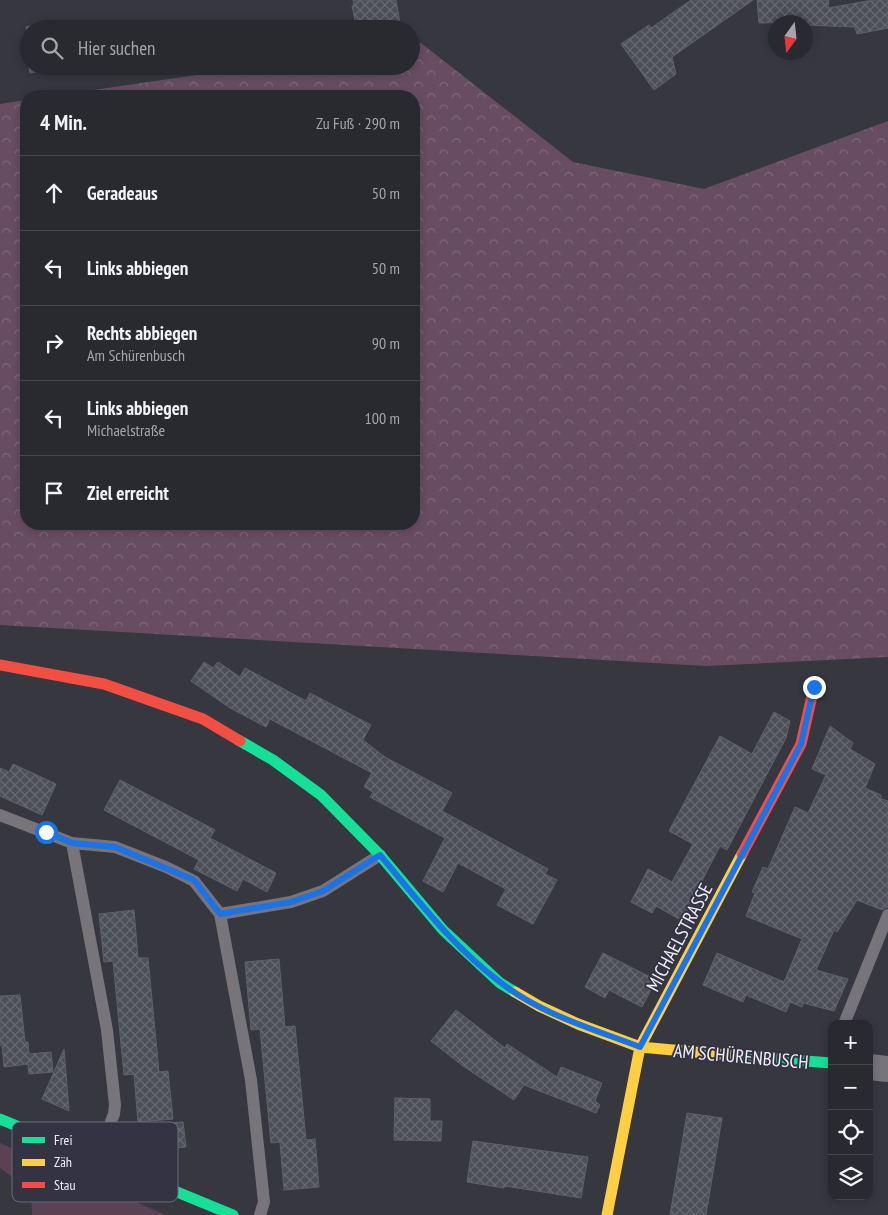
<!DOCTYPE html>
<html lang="de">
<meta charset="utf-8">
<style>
:root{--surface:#292930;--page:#313138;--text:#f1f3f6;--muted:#a5a6ab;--line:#45454c}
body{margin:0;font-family:"PT Sans Narrow",sans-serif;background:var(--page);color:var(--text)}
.controls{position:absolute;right:15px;bottom:15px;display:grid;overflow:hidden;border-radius:10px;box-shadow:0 2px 8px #0003}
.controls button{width:45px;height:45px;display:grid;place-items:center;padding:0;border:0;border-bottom:1px solid var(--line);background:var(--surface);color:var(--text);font:25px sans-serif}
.compass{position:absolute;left:768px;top:15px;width:45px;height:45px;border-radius:50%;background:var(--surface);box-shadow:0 2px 8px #0003;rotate:195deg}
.stop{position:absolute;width:15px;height:15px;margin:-11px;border:4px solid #1a73e8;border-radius:50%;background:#fff}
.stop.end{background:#1a73e8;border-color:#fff;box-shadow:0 1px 5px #0008}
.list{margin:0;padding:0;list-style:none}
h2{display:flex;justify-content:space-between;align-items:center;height:65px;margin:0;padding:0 20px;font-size:21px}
h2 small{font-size:16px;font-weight:400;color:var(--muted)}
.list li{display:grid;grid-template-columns:32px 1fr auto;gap:15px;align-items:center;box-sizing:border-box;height:75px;padding:0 20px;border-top:1px solid var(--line)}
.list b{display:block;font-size:19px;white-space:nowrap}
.list p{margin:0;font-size:16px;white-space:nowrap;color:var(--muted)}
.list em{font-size:16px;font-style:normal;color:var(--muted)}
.icon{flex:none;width:28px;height:28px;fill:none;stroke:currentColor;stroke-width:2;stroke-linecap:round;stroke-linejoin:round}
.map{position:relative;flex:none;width:888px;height:1215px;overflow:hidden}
.search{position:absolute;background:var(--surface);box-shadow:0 2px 8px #0003;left:20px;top:20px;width:400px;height:55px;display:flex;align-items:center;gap:12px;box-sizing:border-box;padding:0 18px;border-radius:28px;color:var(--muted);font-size:19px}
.panel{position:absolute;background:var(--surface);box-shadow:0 2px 8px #0003;left:20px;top:90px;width:400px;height:440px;border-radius:20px}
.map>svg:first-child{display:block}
.forest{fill:url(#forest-crowns)}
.park{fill:#5a4154}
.building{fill:url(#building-cross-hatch);stroke:#5f6169}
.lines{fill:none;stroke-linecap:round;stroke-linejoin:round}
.lane{stroke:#77747a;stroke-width:12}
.street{stroke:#77747a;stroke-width:26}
.fast{stroke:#16e098;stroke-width:11}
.slow{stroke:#ffcf43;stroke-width:11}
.jam{stroke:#f24e42;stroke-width:11}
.route{stroke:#1a73e8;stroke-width:6}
.labels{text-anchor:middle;stroke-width:4;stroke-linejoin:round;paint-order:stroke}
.street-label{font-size:19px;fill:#eeeffa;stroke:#334}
.key{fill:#334;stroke:#6b6b7b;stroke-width:1}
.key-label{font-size:14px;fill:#eeeffa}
</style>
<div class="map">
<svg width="888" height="1215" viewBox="0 0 888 1215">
<defs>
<pattern id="forest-crowns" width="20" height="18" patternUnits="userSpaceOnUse" patternTransform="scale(1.25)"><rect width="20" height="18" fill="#684d62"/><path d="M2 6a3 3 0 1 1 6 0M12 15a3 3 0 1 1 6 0" fill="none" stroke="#7e6779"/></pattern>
<pattern id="building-cross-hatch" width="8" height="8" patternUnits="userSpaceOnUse" patternTransform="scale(1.25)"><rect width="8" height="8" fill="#4c4f58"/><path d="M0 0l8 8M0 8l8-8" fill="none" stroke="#666971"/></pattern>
</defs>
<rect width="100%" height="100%" fill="#373740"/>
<path class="forest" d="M 421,43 L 573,162 L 704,189 L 888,121 L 888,657 L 706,666 L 0,625 L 0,104 L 26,100 L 26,524 L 414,524 L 414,96 L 53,96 L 258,66 L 411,66 L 411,44 Z"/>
<path class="park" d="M 0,1143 L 166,1215 L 32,1215 L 31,1191 L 0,1168 Z"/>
<path class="building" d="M 353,0 L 396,0 L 401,29 L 357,29 L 352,6 L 354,6 Z
M 691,0 L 753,0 L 672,57 L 676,74 L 654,90 L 621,44 L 649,25 L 651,28 Z
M 757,0 L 829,0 L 828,8 L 873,0 L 888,0 L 888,28 L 857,34 L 855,27 L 806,25 L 806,22 L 759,23 Z
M 61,21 L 63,29 L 29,29 L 29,40 L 26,27 Z
M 29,47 L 29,66 L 69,66 L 30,73 L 25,48 Z
M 204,662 L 213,668 L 218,662 L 240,677 L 245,668 L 306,701 L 310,693 L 371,725 L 363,740 L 385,757 L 452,793 L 442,811 L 548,869 L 545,874 L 557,880 L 533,924 L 497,905 L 506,889 L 458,863 L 443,892 L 423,881 L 445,838 L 370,797 L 373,792 L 364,787 L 372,773 L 270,719 L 266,727 L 230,708 L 191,681 Z
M 774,712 L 790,721 L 786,738 L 727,850 L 720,846 L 695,894 L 702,898 L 688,924 L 656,906 L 652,913 L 631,902 L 648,869 L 672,882 L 693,844 L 669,831 L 720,736 L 752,754 Z
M 830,726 L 853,743 L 850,749 L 875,764 L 865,788 L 881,795 L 881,799 L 888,801 L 888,907 L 882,910 L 857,900 L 837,932 L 834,930 L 816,970 L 848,979 L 834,1011 L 803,1003 L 802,1007 L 790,1002 L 786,1012 L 746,995 L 743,1002 L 703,985 L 717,953 L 784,982 L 802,939 L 746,916 L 755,893 L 752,892 L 763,867 L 768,869 L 795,807 L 808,813 L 826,775 L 812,769 Z
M 13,764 L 56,784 L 42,815 L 0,796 L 0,768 L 9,772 Z
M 120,780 L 215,830 L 210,838 L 276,873 L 267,892 L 243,879 L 237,891 L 194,869 L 199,860 L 104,810 Z
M 134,910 L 138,958 L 148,958 L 159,1072 L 168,1071 L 173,1119 L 138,1122 L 134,1074 L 124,1075 L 113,961 L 104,962 L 99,914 Z
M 603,953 L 656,980 L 642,1007 L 609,990 L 605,998 L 585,987 Z
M 279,959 L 285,1027 L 295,1026 L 306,1140 L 315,1139 L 319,1187 L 284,1190 L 280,1142 L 271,1143 L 260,1029 L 251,1030 L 245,962 Z
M 20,995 L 25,1042 L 28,1042 L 29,1054 L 51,1052 L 53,1072 L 29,1074 L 28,1064 L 4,1067 L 2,1045 L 0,1045 L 0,996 Z
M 456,1010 L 505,1048 L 507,1044 L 557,1077 L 561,1067 L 602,1083 L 595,1101 L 600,1105 L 596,1113 L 524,1085 L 514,1100 L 463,1066 L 431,1041 Z
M 64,1049 L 69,1111 L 42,1099 Z
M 395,1098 L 430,1099 L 430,1121 L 442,1121 L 441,1141 L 394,1140 Z
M 687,1113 L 722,1118 L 706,1215 L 670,1215 Z
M 183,1122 L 186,1147 L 161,1149 L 158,1124 Z
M 473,1141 L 588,1157 L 581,1198 L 505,1186 L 504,1188 L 467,1182 Z"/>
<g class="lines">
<path class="lane" d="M 0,815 L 72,843 L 115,847 L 166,867 L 194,881 L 220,914
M 72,843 L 107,1030 L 115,1105 L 114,1114 L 96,1159
M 844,1024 L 888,915
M 260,1215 L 264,1202 L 251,1080 L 220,914 L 291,902 L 323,891 L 380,855"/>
<path class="street" d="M 869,1067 L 888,1069"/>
<path class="fast" d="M 240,741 L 273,760 L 321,795 L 380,855 L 443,930 L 500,983 L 515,992
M 738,1056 L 832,1063
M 0,1119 L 233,1215"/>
<path class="slow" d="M 515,992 L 539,1006 L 578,1024 L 640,1047 L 738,1056
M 607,1215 L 640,1047 L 742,854"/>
<path class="jam" d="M 0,665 L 104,684 L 203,719 L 240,741
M 742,854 L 801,744 L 814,687"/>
</g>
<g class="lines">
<path class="route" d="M 46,832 L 72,843 L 115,847 L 194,880 L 220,914 L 291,902 L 323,891 L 380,855 C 418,900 453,947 500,982 C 540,1014 593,1029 640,1047 L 801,744 L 814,687"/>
</g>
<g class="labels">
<g class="street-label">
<text transform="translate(679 937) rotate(-62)" y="7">MICHAELSTRASSE</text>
<text transform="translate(741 1056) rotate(5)" y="7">AM SCHÜRENBUSCH</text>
</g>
</g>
<rect x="12" y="1122" width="166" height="80" rx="8" class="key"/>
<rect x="22" y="1137" width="23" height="6" fill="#16e098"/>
<rect x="22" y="1159" width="23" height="7" fill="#ffcf43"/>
<rect x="22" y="1182" width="23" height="6" fill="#f24e42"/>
<g class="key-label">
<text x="54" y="1145">Frei</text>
<text x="54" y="1167">Zäh</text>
<text x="54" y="1190">Stau</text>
</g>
</svg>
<div class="controls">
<button>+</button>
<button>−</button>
<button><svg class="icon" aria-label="locate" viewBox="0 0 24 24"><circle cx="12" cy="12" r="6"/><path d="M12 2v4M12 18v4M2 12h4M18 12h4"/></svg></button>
<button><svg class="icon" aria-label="layers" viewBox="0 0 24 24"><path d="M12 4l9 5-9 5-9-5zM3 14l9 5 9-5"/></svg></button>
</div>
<svg class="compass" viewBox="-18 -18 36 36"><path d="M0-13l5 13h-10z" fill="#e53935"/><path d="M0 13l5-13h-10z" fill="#a5a6ab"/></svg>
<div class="stop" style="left:46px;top:832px"></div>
<div class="stop end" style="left:814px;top:687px"></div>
<div class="search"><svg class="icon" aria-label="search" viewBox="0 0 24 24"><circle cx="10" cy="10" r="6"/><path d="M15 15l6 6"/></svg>Hier suchen</div>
<section class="panel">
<h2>4 Min.<small>Zu Fuß · 290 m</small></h2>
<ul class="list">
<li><svg class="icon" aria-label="ahead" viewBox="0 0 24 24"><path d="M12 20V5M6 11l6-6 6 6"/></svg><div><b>Geradeaus</b></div><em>50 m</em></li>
<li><svg class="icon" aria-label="left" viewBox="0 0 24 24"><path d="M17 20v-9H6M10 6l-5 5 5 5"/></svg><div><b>Links abbiegen</b></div><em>50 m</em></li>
<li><svg class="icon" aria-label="right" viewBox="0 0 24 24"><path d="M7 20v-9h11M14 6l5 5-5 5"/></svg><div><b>Rechts abbiegen</b><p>Am Schürenbusch</p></div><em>90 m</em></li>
<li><svg class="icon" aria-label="left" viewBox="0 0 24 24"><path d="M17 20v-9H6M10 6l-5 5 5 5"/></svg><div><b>Links abbiegen</b><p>Michaelstraße</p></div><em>100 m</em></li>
<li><svg class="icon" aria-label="arrive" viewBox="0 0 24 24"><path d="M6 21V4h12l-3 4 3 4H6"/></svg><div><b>Ziel erreicht</b></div></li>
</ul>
</section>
</div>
